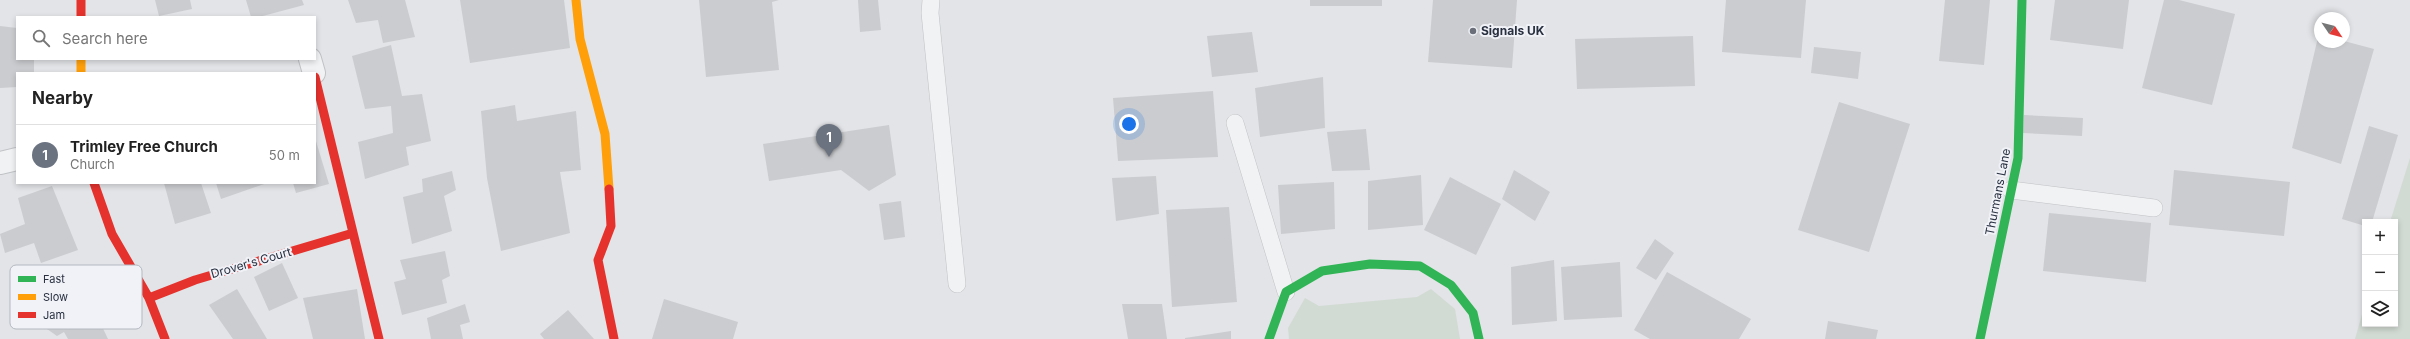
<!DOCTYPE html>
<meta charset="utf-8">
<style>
:root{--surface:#fff;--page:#f2f2f2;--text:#222;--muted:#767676;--line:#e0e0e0;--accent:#ea580c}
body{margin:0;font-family:Inter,sans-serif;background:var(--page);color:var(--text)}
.controls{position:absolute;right:12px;bottom:12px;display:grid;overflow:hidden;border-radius:0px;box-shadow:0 2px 6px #0003}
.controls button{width:36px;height:36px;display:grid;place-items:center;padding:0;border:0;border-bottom:1px solid var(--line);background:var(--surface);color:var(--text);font:20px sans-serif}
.compass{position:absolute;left:2314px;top:12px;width:36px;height:36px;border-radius:50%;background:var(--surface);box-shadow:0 2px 6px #0003;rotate:125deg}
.you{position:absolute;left:1129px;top:124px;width:14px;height:14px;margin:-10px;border:3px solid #fff;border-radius:50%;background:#1a73e8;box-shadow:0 0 0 6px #1a73e833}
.badge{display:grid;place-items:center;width:26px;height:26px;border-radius:50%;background:var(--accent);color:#fff;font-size:13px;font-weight:700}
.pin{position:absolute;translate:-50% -33px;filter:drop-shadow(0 1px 2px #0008)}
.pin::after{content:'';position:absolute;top:21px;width:14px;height:12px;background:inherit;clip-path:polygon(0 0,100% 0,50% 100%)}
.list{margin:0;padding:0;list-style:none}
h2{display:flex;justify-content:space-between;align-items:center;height:52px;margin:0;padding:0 16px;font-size:17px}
h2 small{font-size:13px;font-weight:400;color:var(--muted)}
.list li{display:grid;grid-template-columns:26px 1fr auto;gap:12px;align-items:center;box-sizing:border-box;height:60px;padding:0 16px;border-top:1px solid var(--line)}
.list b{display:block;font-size:15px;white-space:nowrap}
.list p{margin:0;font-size:13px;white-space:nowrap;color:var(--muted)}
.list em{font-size:13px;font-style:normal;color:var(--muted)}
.icon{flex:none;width:22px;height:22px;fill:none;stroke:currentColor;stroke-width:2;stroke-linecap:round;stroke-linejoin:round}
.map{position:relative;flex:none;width:2410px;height:339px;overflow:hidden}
.search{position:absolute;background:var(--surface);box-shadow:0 2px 6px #0003;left:16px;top:16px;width:300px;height:44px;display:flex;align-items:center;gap:10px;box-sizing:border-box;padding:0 14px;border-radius:0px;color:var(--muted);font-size:15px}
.panel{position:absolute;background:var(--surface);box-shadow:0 2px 6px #0003;left:16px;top:72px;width:300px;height:112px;border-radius:0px}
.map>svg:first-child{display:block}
.green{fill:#d2dbd3}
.building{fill:#cbcccf}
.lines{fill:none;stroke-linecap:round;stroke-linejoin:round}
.lane-casing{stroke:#c0c2c5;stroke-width:18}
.street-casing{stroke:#c0c2c5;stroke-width:24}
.lane{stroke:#f1f2f4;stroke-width:17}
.street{stroke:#f1f2f4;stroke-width:22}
.fast{stroke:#30b455;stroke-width:9}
.slow{stroke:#ff9f0a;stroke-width:9}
.jam{stroke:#e5322d;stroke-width:9}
.poi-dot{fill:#6a6f7a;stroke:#f0f2f7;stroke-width:1.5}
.labels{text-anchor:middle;stroke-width:4;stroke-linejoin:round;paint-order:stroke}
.poi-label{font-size:12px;font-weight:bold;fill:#293040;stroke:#f0f2f7;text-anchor:start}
.street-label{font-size:12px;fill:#293040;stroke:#f0f2f7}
.key{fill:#f0f2f7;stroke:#b4b8c0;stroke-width:1}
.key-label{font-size:11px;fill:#293040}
</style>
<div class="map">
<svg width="2410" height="339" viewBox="0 0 2410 339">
<rect width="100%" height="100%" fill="#e2e4e7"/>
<path class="green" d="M 2410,158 L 2410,339 L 2355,339 L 2365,304 L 2365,324 L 2395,324 L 2395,222 L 2390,222 Z
M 1431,289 L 1455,309 L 1460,339 L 1289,339 L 1288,328 L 1305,298 L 1319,306 L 1417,297 Z"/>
<path class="building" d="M 155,0 L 190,0 L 192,9 L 159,16 Z
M 246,0 L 302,0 L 304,5 L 259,17 L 251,17 Z
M 348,0 L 405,0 L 415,37 L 383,43 L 378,20 L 356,23 Z
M 460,0 L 564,0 L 570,48 L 470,63 Z
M 699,0 L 779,0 L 772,2 L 779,70 L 706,77 Z
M 858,0 L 878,0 L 881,30 L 860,32 Z
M 1310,0 L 1382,0 L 1382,6 L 1310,6 Z
M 1433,0 L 1517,0 L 1512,68 L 1428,62 Z
M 1726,0 L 1806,0 L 1801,58 L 1722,52 Z
M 1945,0 L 1990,0 L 1984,65 L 1939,61 Z
M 2055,0 L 2129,0 L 2123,49 L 2050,40 Z
M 2164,0 L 2179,0 L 2235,14 L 2212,105 L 2142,88 Z
M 0,26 L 17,28 L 17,59 L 34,59 L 34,73 L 17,73 L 17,87 L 0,88 Z
M 1252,32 L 1258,72 L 1212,77 L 1207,36 Z
M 2319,33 L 2320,42 L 2344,41 L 2374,49 L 2341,164 L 2292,148 Z
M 1693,36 L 1695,86 L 1577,89 L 1575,39 Z
M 391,45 L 402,96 L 422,94 L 431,141 L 406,147 L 409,165 L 365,179 L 358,142 L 393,133 L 391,106 L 365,109 L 352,56 Z
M 1814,47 L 1861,52 L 1858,79 L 1811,73 Z
M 1323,77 L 1325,128 L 1260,137 L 1255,88 Z
M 1213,91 L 1218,157 L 1118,161 L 1113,98 Z
M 1839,102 L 1910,124 L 1869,252 L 1798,230 Z
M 515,105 L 517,121 L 576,111 L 581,170 L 560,172 L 570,233 L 501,251 L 487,178 L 481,111 Z
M 2024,115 L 2083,118 L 2082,136 L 2023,133 Z
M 889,125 L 896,175 L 869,191 L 841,170 L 769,181 L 763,144 Z
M 2369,126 L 2398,135 L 2372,222 L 2365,222 L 2365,226 L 2342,219 Z
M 1366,129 L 1370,170 L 1332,171 L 1327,132 Z
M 315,138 L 329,184 L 296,193 L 293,183 L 315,183 Z
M 1514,170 L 1550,192 L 1535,221 L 1502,199 Z
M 2174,170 L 2290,182 L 2284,236 L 2169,225 Z
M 452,171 L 456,190 L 444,196 L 452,231 L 412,244 L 403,197 L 423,192 L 422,179 Z
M 1421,175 L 1423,225 L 1368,230 L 1368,181 Z
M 1156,176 L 1159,214 L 1116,221 L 1112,178 Z
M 1450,177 L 1501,204 L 1476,255 L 1424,230 Z
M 1334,182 L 1335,229 L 1281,234 L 1278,185 Z
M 164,183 L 201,183 L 211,213 L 175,224 Z
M 216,183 L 267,183 L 221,199 Z
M 52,186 L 78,250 L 41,263 L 34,243 L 5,253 L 0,234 L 25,224 L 18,198 Z
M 901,201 L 905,237 L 884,240 L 879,204 Z
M 1229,207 L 1237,302 L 1172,307 L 1166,210 Z
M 2049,213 L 2151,223 L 2146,282 L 2043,271 Z
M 1655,239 L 1674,253 L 1656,280 L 1636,268 Z
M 445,251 L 450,276 L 442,280 L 447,303 L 402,315 L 394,282 L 406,279 L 400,260 Z
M 1554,260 L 1557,321 L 1512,325 L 1511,267 Z
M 1620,262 L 1622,317 L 1564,320 L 1561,267 Z
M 282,263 L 298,298 L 269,311 L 254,277 Z
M 1667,272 L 1751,319 L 1739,339 L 1650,339 L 1634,330 Z
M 237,289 L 267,339 L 233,339 L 209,305 Z
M 357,289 L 365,339 L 313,339 L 303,298 Z
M 85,291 L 108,339 L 68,339 L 64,332 L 57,336 L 47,329 L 45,320 Z
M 664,299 L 738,322 L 733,339 L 652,339 Z
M 465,304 L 470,322 L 460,325 L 463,339 L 431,339 L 427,318 Z
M 1122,304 L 1162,304 L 1167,339 L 1128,339 Z
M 568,310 L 594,339 L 544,339 L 540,334 Z
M 1828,321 L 1878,330 L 1876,339 L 1825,339 Z
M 1231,331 L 1231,339 L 1185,339 L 1185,338 Z"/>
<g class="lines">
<defs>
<path id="lane" d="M 931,0 L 930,13 L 957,284
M 1235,123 L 1286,292
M 2011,190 L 2154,208"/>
<path id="street" d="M 310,59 L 314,73
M 0,163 L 17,159"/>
</defs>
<use href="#lane" class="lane-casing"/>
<use href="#street" class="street-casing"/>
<use href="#lane" class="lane"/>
<use href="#street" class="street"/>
<path class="fast" d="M 1269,339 L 1286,292 L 1322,271 L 1370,264 L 1420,266 L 1451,285 L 1473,313 L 1479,339
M 1980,339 L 2018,158 L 2022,0"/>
<path class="slow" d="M 576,0 L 580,39 L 605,134 L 609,189
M 81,59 L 81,73"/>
<path class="jam" d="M 81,0 L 81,17
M 315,77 L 379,339
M 94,183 L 112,234 L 149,298 L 165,339
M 609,189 L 611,226 L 598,260 L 614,339
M 149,298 L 195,280 L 353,233"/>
</g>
<circle class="poi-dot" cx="1473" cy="31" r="4"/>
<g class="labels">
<g class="poi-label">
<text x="1481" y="35">Signals UK</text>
</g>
<g class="street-label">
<text transform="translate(1998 192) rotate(-79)" y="4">Thurmans Lane</text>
<text transform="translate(251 263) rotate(-16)" y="4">Drover's Court</text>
</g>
</g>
<rect x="10" y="265" width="132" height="64" rx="6" class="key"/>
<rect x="18" y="276" width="18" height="6" fill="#30b455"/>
<rect x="18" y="294" width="18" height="6" fill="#ff9f0a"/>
<rect x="18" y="312" width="18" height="6" fill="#e5322d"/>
<g class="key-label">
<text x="43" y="283">Fast</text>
<text x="43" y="301">Slow</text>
<text x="43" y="319">Jam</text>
</g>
</svg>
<div class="controls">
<button>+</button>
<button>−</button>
<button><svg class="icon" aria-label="layers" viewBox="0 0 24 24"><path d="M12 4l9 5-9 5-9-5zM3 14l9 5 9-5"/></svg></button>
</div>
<svg class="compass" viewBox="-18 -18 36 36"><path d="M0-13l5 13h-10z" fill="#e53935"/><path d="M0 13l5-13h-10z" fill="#767676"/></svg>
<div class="you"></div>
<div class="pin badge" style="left:829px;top:157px;background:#6b7280">1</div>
<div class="search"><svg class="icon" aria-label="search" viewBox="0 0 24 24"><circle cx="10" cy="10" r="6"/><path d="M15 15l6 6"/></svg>Search here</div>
<section class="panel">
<h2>Nearby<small></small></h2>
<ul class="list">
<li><span class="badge" style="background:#6b7280">1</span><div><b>Trimley Free Church</b><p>Church</p></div><em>50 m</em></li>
</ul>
</section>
</div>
